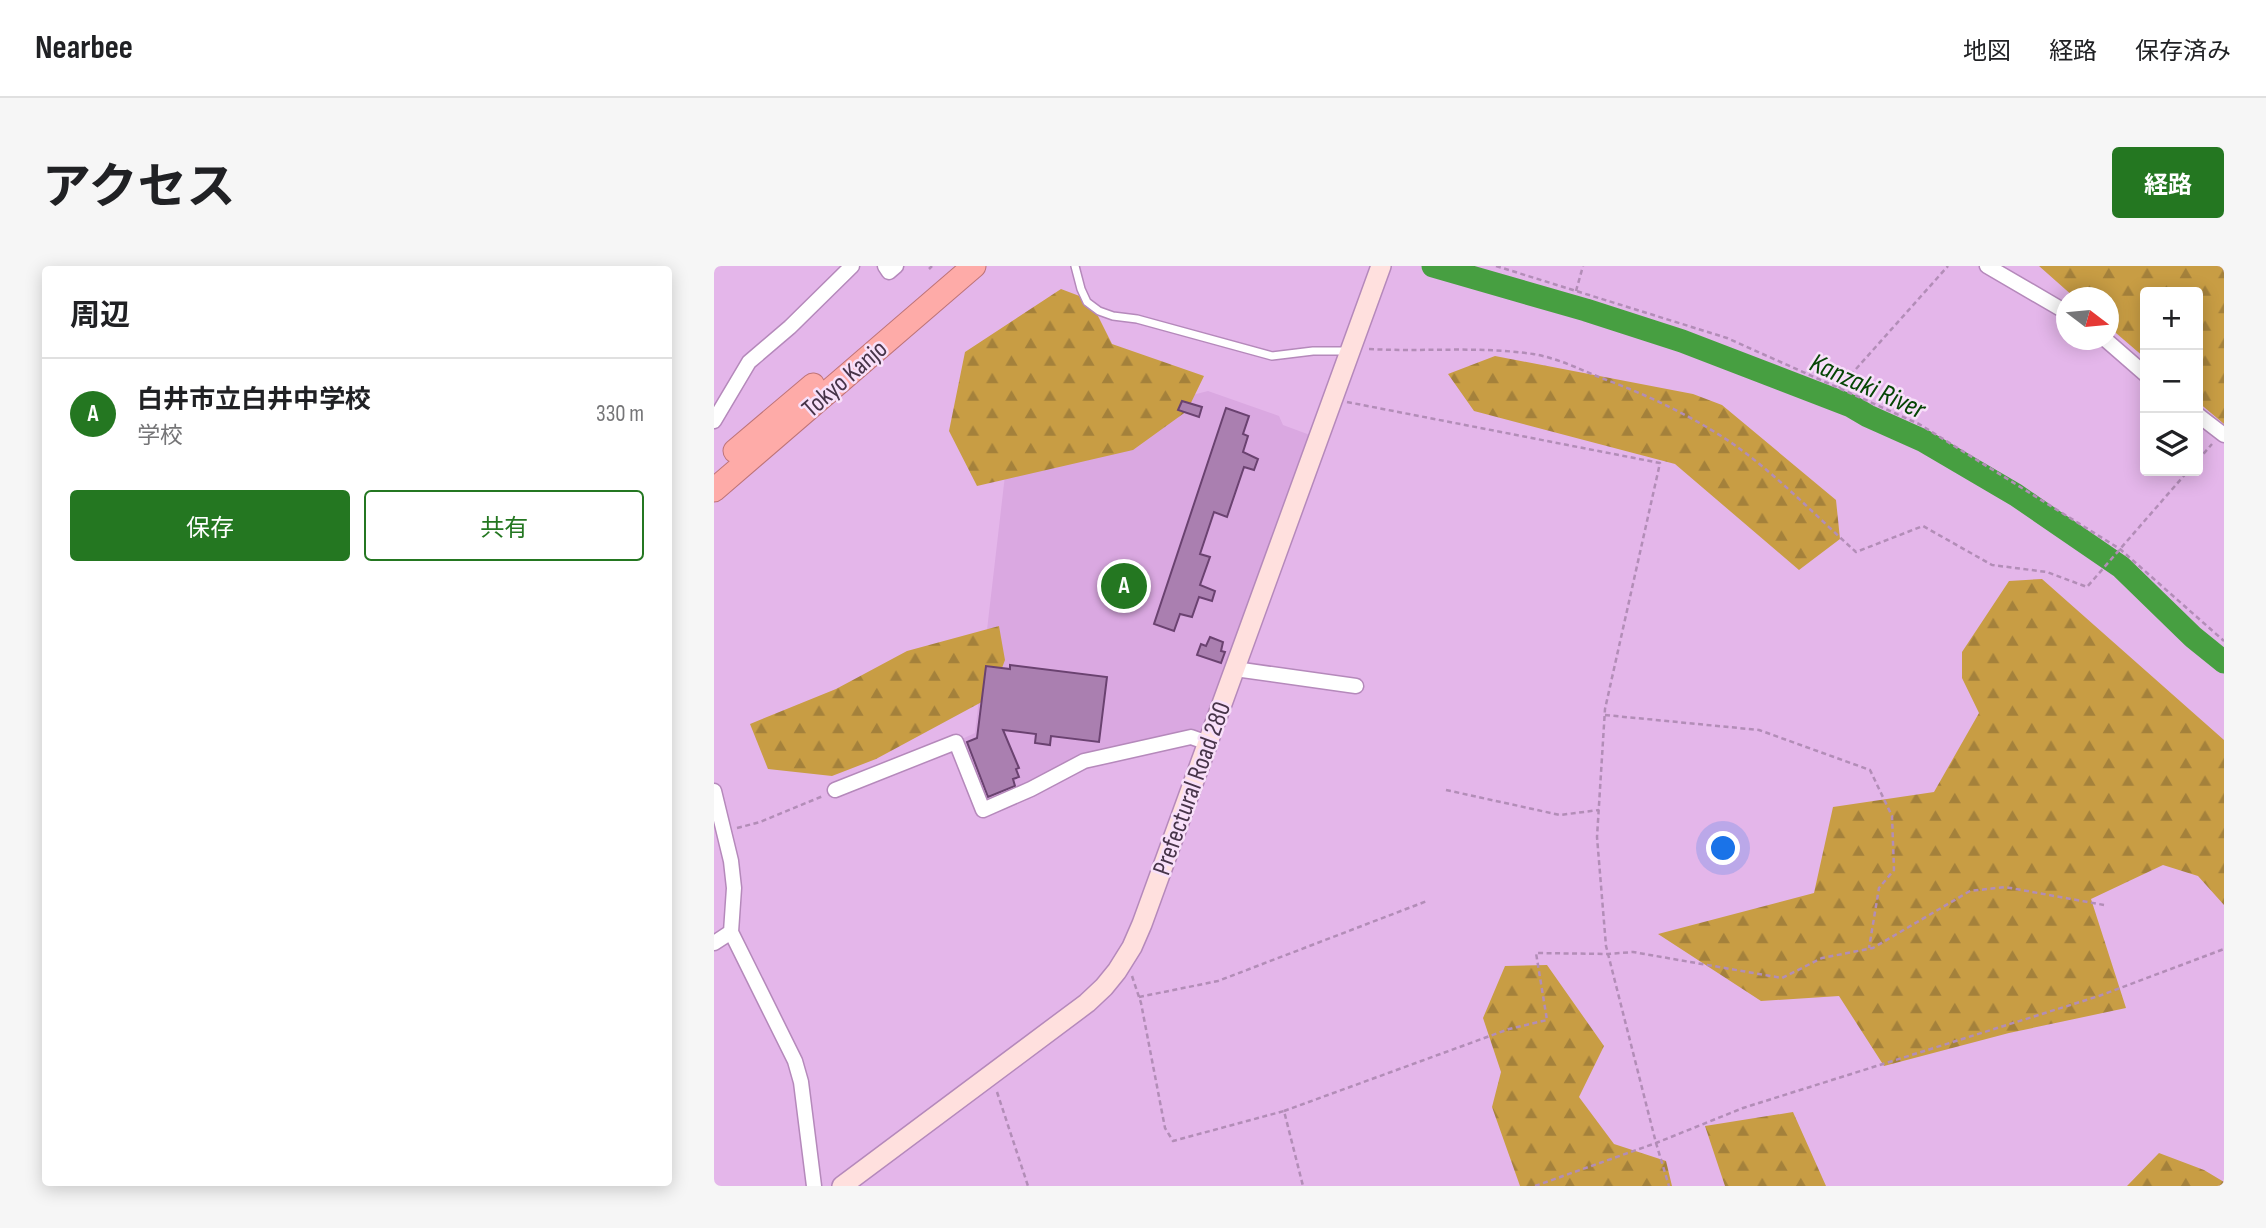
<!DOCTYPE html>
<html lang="ja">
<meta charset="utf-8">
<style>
:root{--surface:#fff;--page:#f6f6f6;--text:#202124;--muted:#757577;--line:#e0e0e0;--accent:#247721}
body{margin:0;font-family:"Sofia Sans Condensed","Noto Sans JP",sans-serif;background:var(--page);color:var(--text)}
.controls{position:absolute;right:21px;top:21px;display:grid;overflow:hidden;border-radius:7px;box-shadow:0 4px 18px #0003}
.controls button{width:63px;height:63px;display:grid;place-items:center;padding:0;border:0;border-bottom:2px solid var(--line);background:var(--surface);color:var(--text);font:35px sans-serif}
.compass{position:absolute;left:1342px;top:21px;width:63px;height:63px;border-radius:50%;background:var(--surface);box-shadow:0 4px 18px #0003;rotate:106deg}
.you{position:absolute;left:1010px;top:583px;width:24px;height:24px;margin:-18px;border:5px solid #fff;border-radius:50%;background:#1a73e8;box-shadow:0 0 0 10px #1a73e833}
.badge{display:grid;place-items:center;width:46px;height:46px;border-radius:50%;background:var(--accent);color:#fff;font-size:23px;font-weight:700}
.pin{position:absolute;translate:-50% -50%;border:4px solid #fff;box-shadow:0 2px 7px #0006}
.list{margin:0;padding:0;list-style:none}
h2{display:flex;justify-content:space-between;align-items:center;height:91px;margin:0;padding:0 28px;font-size:30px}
h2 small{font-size:23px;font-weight:400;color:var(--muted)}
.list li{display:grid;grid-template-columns:46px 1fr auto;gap:21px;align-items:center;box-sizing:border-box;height:112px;padding:0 28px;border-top:2px solid var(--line)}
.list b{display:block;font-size:26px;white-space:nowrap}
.list p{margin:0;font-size:23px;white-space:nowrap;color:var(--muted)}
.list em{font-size:23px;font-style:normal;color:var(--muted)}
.actions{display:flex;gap:14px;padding:21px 28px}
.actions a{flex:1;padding:16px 0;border:2px solid var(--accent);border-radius:7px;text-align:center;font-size:24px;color:var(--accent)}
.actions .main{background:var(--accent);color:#fff}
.icon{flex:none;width:38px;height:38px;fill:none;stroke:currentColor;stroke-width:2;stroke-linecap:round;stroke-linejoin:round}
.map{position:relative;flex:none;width:1510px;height:920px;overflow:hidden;border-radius:7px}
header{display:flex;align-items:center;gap:42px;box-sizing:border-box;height:98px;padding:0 35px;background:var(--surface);border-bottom:2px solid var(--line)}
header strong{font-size:33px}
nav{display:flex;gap:38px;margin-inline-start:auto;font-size:24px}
.intro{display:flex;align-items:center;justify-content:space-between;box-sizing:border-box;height:168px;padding:0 42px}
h1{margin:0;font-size:49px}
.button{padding:18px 32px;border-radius:7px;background:var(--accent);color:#fff;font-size:24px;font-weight:700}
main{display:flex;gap:42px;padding:0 42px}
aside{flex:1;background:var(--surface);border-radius:7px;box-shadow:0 4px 18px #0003}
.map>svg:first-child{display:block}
.built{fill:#daa8e1}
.forest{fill:url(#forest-firs)}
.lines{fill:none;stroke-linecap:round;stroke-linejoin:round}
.river{stroke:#479f41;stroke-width:23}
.building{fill:#aa7fb0;stroke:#6a4270;stroke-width:2}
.service-casing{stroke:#b589bb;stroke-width:10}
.minor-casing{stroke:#b589bb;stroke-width:17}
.secondary-casing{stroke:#b589bb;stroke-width:22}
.trunk-casing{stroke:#be7478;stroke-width:25}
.path{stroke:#b28db7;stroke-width:2.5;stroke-dasharray:5 3.5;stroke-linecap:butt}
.service{stroke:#fff;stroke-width:7}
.minor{stroke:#fff;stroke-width:14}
.secondary{stroke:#ffe0de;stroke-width:19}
.trunk{stroke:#feaba8;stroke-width:23}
.labels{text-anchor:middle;stroke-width:5;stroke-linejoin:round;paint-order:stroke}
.street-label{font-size:26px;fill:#473449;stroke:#f8e0fa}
.water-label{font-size:28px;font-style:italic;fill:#054504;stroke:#f8e0fa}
</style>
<header>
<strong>Nearbee</strong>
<nav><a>地図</a><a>経路</a><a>保存済み</a></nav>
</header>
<div class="intro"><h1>アクセス</h1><a class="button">経路</a></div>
<main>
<aside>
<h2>周辺<small></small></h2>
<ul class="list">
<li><span class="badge">A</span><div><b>白井市立白井中学校</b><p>学校</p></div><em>330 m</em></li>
</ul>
<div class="actions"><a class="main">保存</a><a>共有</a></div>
</aside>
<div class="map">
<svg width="1510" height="920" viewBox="0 0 1510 920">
<defs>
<pattern id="forest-firs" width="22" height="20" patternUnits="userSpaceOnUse" patternTransform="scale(1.75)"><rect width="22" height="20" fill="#c89d44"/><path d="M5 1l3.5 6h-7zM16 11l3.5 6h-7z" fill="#a4813b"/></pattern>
</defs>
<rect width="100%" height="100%" fill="#e4b6ea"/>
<path class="built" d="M 494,125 L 565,150 L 569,159 L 596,169 L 488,468 L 323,512 L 271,538 L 246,474 L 261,467 L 295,175 Z"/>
<path class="forest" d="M 1325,0 L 1510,0 L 1510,158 L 1484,136 L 1484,26 L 1431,26 L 1431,92 L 1395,61 L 1394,32 L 1360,31 Z
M 347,23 L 376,34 L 398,78 L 490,110 L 473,145 L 419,184 L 263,220 L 235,165 L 251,86 Z
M 781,90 L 979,128 L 1008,139 L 1122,234 L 1126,273 L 1085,304 L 961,198 L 760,145 L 734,108 Z
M 1328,313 L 1510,474 L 1510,639 L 1484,610 L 1449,599 L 1377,633 L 1412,742 L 1295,767 L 1170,800 L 1125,730 L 1047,735 L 944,668 L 1100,627 L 1119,541 L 1220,526 L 1265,447 L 1248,412 L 1248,386 L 1295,315 Z
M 285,360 L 291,394 L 277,431 L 162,493 L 118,510 L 54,503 L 36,458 L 122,423 L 193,385 Z
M 833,699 L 890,780 L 865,831 L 900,878 L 952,895 L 958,920 L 806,920 L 778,841 L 787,806 L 769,752 L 791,700 Z
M 1079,846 L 1112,920 L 1011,920 L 991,860 Z
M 1445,887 L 1490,904 L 1510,916 L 1510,920 L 1413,920 Z"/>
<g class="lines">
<path class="river" d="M 719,0 L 872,44 L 968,75 L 1137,140 L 1154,150 L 1210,175 L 1302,229 L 1407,301 L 1479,371 L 1510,396"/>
</g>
<path class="building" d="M 468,135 L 488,141 L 485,151 L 464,144 Z
M 512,142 L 535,150 L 529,168 L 534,170 L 529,186 L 544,193 L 540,204 L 530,201 L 513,251 L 500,246 L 486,288 L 496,291 L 486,319 L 501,325 L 498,335 L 485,331 L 478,351 L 466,348 L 460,365 L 440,358 Z
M 496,371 L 509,376 L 507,385 L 511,386 L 507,397 L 483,389 L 487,378 L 492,380 Z
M 296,399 L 393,411 L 385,476 L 337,470 L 336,479 L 321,477 L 322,468 L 289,464 L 305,502 L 302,503 L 305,511 L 299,513 L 301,520 L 274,531 L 253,476 L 263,472 L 272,400 L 296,403 Z"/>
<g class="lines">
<defs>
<path id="service" d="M 361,0 L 367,23 L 373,36 L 385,45 L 399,50 L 423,53 L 558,90 L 599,85 L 633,85"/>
<path id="minor" d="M 171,0 L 175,6 L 182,0
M 1273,0 L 1352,46
M 1392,74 L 1431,108
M 1484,149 L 1510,169
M 0,155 L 35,96 L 76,61 L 138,0
M 521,403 L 642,420
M 121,524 L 242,476 L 269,544 L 317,523 L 370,495 L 477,471 L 494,477
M 0,525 L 17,595 L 20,622 L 17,666 L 81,795 L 87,816 L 100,920
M 0,677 L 17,666"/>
<path id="secondary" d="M 128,920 L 373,737 L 390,721 L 403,705 L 418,681 L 428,658 L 667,0"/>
<path id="trunk" d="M 21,185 L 99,119
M 0,224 L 260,0"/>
</defs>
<use href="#service" class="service-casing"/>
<use href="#minor" class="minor-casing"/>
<use href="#secondary" class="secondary-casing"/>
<use href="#trunk" class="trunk-casing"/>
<path class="path" d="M 782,0 L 1013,72 L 1205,158 L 1406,283 L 1510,375
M 215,3 L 218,0
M 862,25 L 869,0
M 655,83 C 709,86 765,80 819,88 C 844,92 867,104 890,113 C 936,130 982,152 1022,180 C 1065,211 1103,251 1142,286 L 1209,260 L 1278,299 L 1333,306 L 1373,321 L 1474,205
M 1125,122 L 1234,0
M 633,136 L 946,197 L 891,443 L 883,571 L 892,680 L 942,877 L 955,920
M 1484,194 L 1498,178
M 891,449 L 1045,464 L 1156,504 L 1178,550 L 1180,604 L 1165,622 L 1155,682
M 732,524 L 846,549 L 885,544
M 23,562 L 46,556 L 109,530
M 418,710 L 427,737 L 451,862 L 459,875 L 570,845 L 589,920
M 425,731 L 504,715 L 713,635
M 283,826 L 314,920
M 570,845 L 795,763 L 833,754 L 822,687 L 894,688 L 919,686 L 1068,712 L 1108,692 L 1159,682 L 1256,625 L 1291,621 L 1390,639
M 821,920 L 942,877 L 1029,842 L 1385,730 L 1510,683"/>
<use href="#service" class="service"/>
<use href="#minor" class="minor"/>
<use href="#secondary" class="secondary"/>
<use href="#trunk" class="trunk"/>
</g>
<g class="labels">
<g class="street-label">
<text transform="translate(130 112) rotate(-41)" y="9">Tokyo Kanjo</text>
<text transform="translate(477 522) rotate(-70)" y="9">Prefectural Road 280</text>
</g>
<g class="water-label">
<text transform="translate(1154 119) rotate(24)" y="10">Kanzaki River</text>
</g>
</g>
</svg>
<div class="controls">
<button>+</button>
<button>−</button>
<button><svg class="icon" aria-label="layers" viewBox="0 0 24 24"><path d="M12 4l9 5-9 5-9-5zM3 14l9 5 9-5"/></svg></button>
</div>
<svg class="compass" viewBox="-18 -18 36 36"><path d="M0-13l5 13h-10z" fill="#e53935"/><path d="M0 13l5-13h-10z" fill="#757577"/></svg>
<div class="you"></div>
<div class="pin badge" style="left:410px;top:320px">A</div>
</div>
</main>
